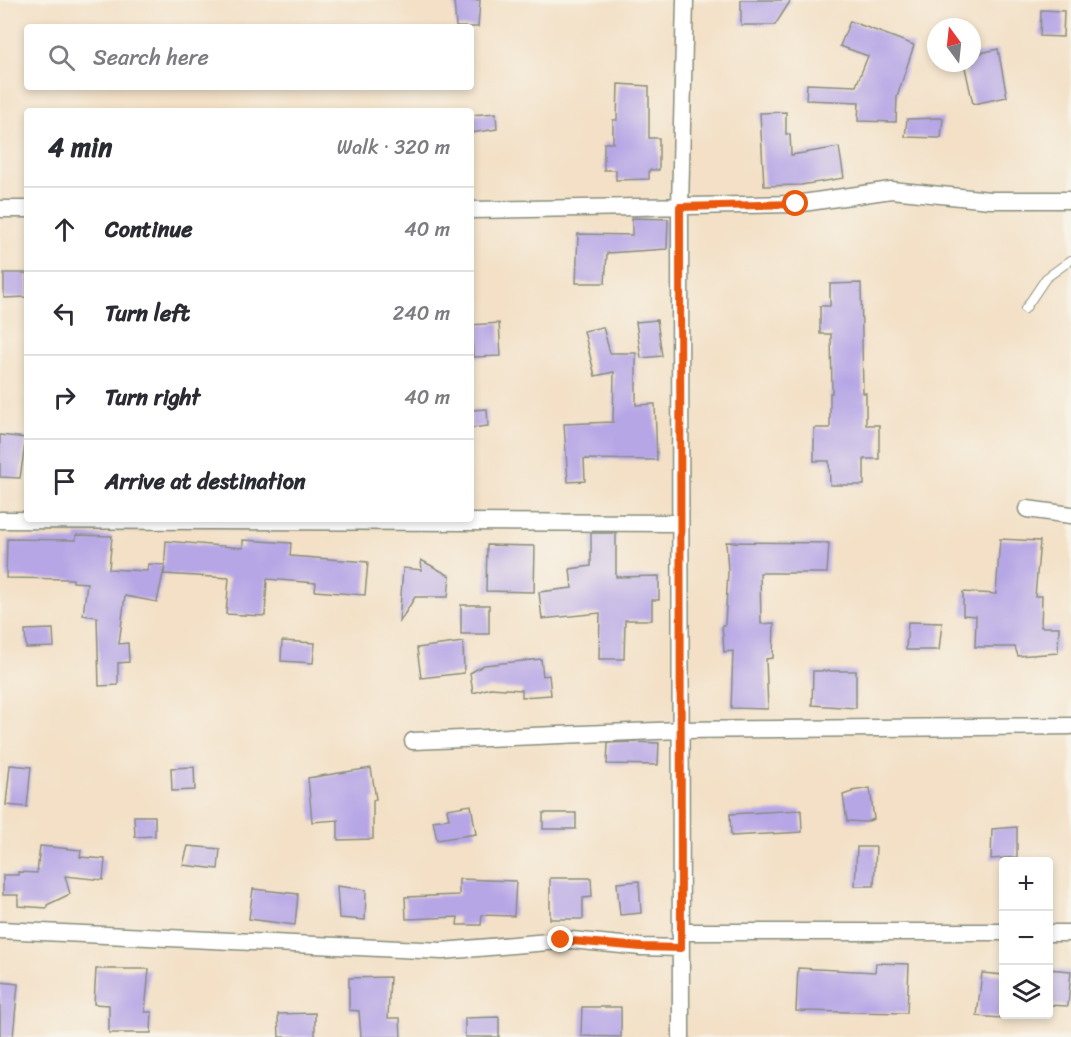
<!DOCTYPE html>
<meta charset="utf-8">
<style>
:root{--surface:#fff;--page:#f7f7f7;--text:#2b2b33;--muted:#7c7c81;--line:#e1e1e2}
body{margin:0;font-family:Sriracha,sans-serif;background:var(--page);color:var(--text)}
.controls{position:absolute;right:18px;bottom:18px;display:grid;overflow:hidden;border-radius:6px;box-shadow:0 3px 9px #0003}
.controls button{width:54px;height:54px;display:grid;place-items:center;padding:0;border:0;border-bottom:2px solid var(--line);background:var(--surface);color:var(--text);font:30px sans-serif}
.compass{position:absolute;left:927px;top:18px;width:54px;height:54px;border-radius:50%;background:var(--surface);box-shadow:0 3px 9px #0003;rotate:345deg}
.stop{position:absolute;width:18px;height:18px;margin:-14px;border:4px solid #ea580c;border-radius:50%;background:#fff}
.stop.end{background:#ea580c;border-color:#fff;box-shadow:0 2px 6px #0008}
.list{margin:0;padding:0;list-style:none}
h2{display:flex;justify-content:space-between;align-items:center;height:78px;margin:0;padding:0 24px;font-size:26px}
h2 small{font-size:20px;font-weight:400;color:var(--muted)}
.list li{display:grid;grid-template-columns:39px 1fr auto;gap:18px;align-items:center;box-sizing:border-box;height:84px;padding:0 24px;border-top:2px solid var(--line)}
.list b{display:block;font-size:22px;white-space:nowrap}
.list em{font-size:20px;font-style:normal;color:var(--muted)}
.icon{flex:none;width:33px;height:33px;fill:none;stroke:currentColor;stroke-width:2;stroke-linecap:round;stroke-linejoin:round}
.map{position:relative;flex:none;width:1071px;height:1037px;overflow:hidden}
.search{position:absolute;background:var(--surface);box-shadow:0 3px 9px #0003;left:24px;top:24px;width:450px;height:66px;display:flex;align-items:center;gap:15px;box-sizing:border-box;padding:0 21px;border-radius:6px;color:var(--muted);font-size:22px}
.panel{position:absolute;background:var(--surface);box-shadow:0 3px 9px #0003;left:24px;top:108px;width:450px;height:414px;border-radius:6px}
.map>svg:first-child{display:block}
.building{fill:#b6a6e6}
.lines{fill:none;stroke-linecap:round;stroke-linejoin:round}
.service-casing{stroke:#898e7d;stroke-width:10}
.minor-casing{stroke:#898e7d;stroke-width:19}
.service{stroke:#fff;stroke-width:8}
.minor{stroke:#fff;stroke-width:16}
.route{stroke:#ea580c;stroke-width:8}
</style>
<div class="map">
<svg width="1071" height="1037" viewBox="0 0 1071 1037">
<rect width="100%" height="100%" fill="#f7f3e8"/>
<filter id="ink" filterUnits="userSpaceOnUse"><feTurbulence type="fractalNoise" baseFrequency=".0167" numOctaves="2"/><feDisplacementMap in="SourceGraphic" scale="12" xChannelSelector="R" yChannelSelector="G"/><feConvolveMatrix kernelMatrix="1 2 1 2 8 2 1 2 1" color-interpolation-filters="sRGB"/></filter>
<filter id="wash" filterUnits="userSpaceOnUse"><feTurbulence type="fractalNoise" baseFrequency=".008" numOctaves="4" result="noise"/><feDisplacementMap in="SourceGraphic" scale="24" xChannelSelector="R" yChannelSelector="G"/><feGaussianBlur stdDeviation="1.35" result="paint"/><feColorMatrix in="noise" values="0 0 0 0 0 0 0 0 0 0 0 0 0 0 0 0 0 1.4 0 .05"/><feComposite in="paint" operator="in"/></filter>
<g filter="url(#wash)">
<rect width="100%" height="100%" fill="#f3e0c6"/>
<g id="blocks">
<path class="building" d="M 454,0 L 480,0 L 478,27 L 456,27 Z
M 741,0 L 791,0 L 775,25 L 741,25 Z
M 1041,10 L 1064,11 L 1063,37 L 1040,36 Z
M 850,21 L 914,45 L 897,97 L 896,122 L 858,121 L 859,102 L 806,100 L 807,84 L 856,86 L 868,56 L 840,46 Z
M 998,49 L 1007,97 L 973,104 L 964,63 L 972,63 L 972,55 Z
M 618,84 L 649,86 L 649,138 L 659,138 L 659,170 L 649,170 L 649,179 L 616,180 L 616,170 L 604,170 L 604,143 L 613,143 L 613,120 L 617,120 Z
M 786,112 L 786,134 L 790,134 L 791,155 L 839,147 L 844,178 L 801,185 L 764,186 L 760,113 Z
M 496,113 L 497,129 L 471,133 L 471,115 Z
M 943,118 L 941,138 L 905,137 L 907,119 Z
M 632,218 L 668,219 L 667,249 L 607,253 L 605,283 L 576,283 L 578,234 L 632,235 Z
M 4,273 L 27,273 L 27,297 L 4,298 Z
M 861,283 L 863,393 L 866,393 L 866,425 L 879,425 L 879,459 L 864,459 L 864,485 L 830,485 L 829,461 L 814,461 L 814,428 L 830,428 L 830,393 L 832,393 L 831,334 L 820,334 L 820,306 L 830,306 L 830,284 Z
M 657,320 L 662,356 L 641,358 L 636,322 Z
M 499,323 L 501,356 L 473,357 L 471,325 Z
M 603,327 L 610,353 L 636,353 L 636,405 L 655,404 L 657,460 L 584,459 L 585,481 L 568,482 L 564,424 L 613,422 L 614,372 L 595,376 L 584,331 Z
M 487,409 L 488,426 L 471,428 L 471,410 Z
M 0,435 L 26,438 L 20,478 L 0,477 Z
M 591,533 L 616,533 L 616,577 L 659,576 L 659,600 L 652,600 L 652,620 L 625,620 L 624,659 L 599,659 L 600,613 L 542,619 L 539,592 L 572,588 L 570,569 L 591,566 Z
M 76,535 L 112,536 L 109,569 L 147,571 L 148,564 L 165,565 L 157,602 L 125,596 L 119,644 L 128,643 L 129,662 L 118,663 L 118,685 L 99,686 L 97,617 L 83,615 L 87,583 L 73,582 L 73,579 L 6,578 L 7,539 L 76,540 Z
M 1000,539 L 1040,541 L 1035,596 L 1042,596 L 1041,627 L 1059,627 L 1058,653 L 1018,656 L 1015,647 L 975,647 L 976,616 L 963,615 L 963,592 L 996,594 Z
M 243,540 L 291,543 L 290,556 L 368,562 L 365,595 L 315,591 L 316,583 L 267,579 L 265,616 L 226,614 L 229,578 L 164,574 L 166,541 L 243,548 Z
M 726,542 L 829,543 L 827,573 L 760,573 L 761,624 L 774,623 L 773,658 L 766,659 L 768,709 L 731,708 L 733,651 L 724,652 L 722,625 L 725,625 L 728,571 Z
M 487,545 L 535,546 L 534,592 L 486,591 Z
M 421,560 L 450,576 L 448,597 L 415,597 L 399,623 L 403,568 L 422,570 Z
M 461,605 L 489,605 L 489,634 L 461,634 Z
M 908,622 L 942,623 L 939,650 L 906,650 Z
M 53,629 L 54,647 L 26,648 L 25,630 Z
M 282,641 L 315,643 L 313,663 L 281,661 Z
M 463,642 L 464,673 L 421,678 L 417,648 Z
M 541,659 L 543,676 L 549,675 L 551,695 L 522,697 L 522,690 L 490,688 L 473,693 L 470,673 L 484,665 Z
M 813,671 L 856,671 L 856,708 L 812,705 Z
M 633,742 L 659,743 L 658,765 L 607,764 L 608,743 Z
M 10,765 L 31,767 L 27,807 L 6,805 Z
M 194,767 L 195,790 L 172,791 L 171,768 Z
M 371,768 L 376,799 L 373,800 L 373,839 L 338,840 L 338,820 L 312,822 L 308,778 Z
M 870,788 L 874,819 L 866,822 L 847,821 L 843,795 L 852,792 L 852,791 Z
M 471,805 L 476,834 L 437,840 L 433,821 L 449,819 L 447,809 Z
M 801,810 L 802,832 L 731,836 L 730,814 Z
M 543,813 L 576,813 L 576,829 L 543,829 Z
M 134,816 L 155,816 L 155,836 L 135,837 Z
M 1017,827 L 1017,857 L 991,859 L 992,829 Z
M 40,846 L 81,850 L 80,857 L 105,859 L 103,880 L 65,876 L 70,894 L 47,905 L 47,908 L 18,906 L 18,895 L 3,895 L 3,875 L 18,875 L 18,872 L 37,873 Z
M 188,846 L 220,849 L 218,869 L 183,865 Z
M 857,847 L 876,847 L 874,886 L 855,886 Z
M 550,878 L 591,878 L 592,897 L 583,898 L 583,919 L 550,919 Z
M 459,879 L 516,881 L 514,916 L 482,915 L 481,925 L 457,925 L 458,917 L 406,919 L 405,897 L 459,895 Z
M 639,881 L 641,913 L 620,915 L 617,883 Z
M 337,886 L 366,890 L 365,920 L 339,918 Z
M 253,889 L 298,894 L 295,925 L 249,919 Z
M 876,963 L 909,964 L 907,1013 L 796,1011 L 798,968 L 875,972 Z
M 96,969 L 149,969 L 145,1012 L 152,1012 L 151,1033 L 109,1033 L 109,1005 L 94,1004 Z
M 1048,969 L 1071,971 L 1068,1006 L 1048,1005 Z
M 982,973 L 1004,975 L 1000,1018 L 977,1016 Z
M 390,977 L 388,1018 L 400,1018 L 401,1037 L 361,1037 L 359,1011 L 349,1010 L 349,978 Z
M 0,982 L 18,984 L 13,1037 L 0,1037 Z
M 582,1007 L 621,1007 L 621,1037 L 581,1036 Z
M 315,1013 L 315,1037 L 279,1037 L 278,1014 Z
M 499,1017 L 499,1037 L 465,1037 L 465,1018 Z"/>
</g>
</g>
<g filter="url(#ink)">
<use href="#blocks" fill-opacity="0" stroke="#898e7d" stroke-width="1.5"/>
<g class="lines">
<defs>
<path id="service" d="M 1025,309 L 1046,278 L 1071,260"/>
<path id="minor" d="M 0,209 L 27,209
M 471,210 L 796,204 L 891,190 L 990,200 L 1071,200
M 1027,509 L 1071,515
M 0,520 L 680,523
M 413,741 L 680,730 L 1071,726
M 0,930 L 442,951 L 572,940 L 641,947 L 681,948
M 680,932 L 1004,932
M 1048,933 L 1071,933
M 681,1037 L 680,207 L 685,0"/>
</defs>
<use href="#service" class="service-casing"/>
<use href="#minor" class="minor-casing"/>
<use href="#service" class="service"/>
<use href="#minor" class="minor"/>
</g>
</g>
<g class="lines" filter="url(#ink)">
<path class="route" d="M 561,940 L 641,947 L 681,948 L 680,207 L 796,204"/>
</g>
</svg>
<div class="controls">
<button>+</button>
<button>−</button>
<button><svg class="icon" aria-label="layers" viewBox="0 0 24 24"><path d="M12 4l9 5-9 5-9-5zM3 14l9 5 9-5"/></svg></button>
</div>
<svg class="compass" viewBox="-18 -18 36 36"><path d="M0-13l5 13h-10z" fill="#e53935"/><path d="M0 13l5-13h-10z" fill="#7c7c81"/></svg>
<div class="stop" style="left:796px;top:204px"></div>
<div class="stop end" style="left:561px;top:940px"></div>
<div class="search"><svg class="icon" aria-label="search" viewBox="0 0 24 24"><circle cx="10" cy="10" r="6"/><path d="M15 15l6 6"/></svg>Search here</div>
<section class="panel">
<h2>4 min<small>Walk · 320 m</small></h2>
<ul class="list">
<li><svg class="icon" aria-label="ahead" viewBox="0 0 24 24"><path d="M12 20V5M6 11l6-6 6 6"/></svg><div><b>Continue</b></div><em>40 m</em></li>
<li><svg class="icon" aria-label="left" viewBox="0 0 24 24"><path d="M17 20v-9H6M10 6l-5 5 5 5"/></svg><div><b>Turn left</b></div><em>240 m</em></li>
<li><svg class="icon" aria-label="right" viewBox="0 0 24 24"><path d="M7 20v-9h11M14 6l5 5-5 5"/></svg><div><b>Turn right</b></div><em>40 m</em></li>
<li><svg class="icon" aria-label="arrive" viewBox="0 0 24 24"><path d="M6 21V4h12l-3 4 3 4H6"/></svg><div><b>Arrive at destination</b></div></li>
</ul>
</section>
</div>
